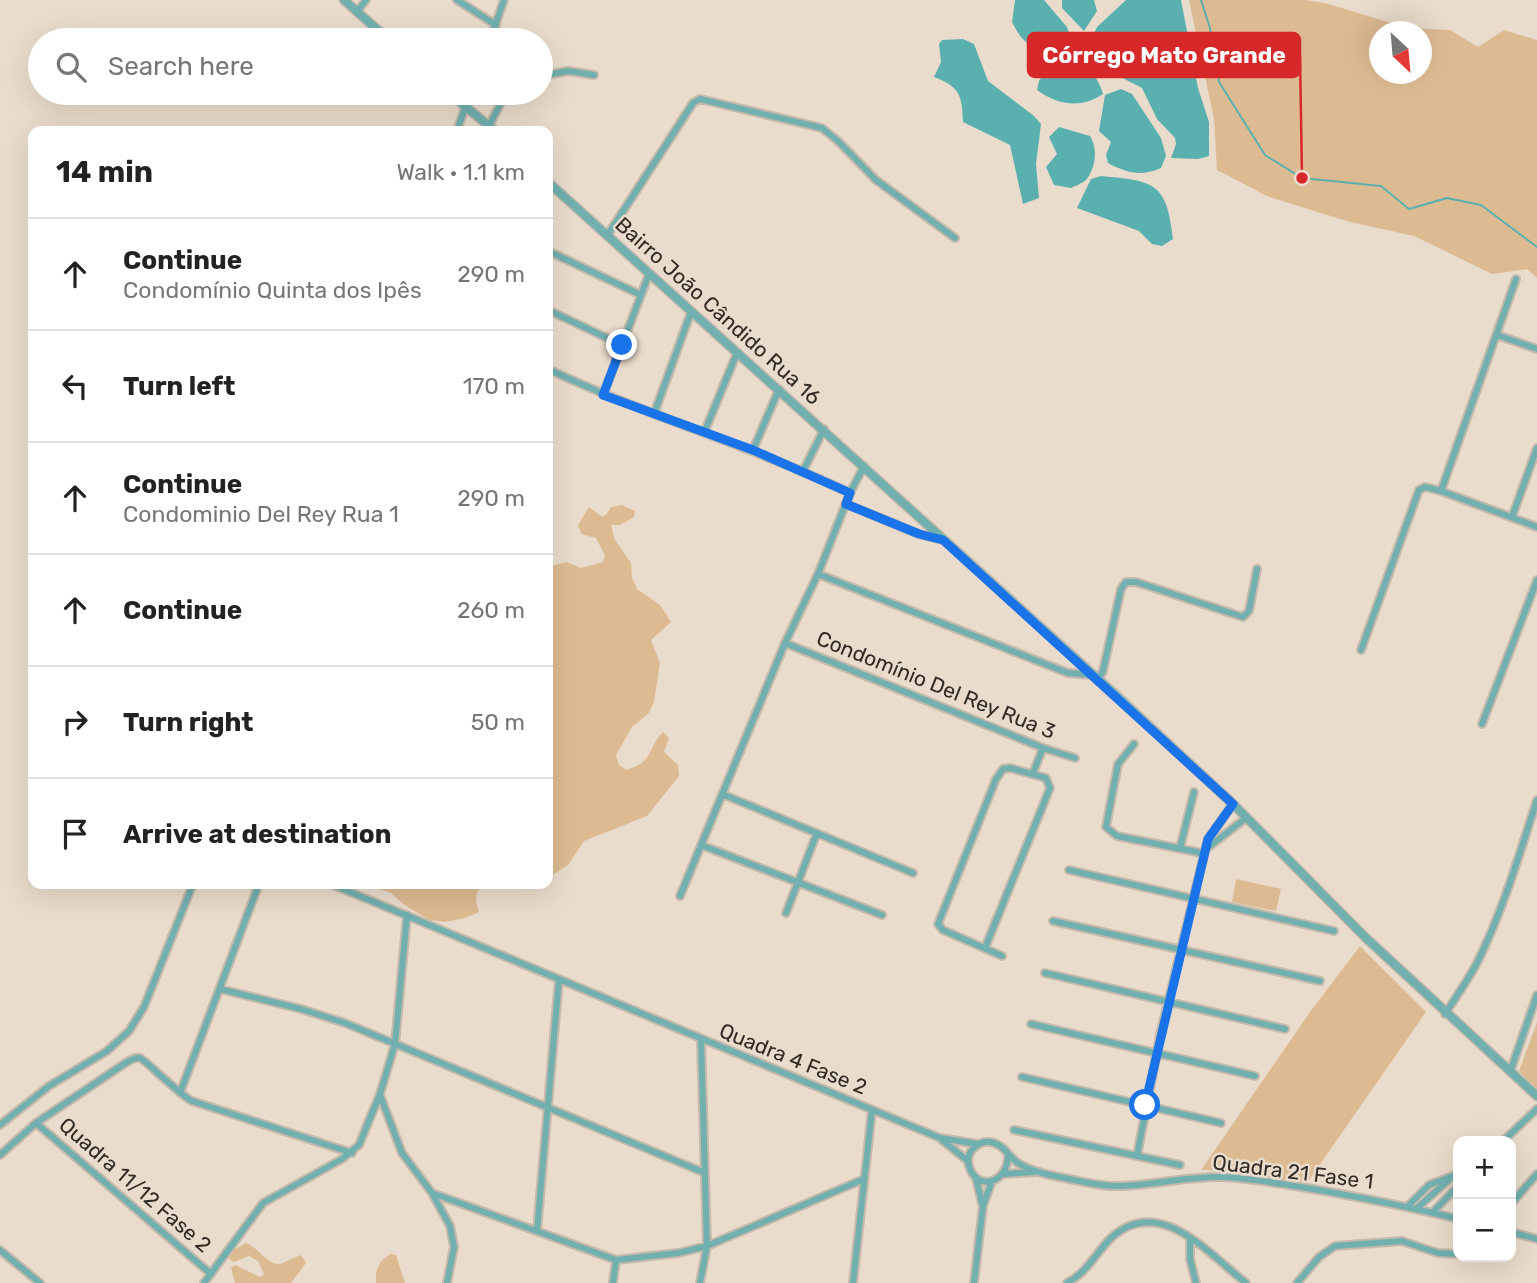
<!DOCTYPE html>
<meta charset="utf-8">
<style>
:root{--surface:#fff;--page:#f2f2f2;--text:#222;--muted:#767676;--line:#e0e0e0}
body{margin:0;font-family:Rubik,sans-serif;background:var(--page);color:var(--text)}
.controls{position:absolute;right:21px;bottom:21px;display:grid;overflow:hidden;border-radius:14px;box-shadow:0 7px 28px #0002}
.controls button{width:63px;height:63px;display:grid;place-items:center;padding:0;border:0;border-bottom:2px solid var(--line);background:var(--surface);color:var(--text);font:35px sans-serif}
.compass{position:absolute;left:1369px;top:21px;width:63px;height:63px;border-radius:50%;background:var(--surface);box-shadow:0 7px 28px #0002;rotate:154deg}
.stop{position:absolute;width:21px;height:21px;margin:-16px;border:5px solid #1a73e8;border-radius:50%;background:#fff}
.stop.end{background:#1a73e8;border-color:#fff;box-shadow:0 2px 7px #0008}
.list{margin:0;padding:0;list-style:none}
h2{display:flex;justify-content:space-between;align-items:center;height:91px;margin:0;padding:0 28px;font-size:30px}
h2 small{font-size:23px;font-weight:400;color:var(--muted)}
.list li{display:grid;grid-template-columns:46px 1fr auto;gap:21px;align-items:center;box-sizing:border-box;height:112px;padding:0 28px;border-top:2px solid var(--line)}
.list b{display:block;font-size:26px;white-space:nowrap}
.list p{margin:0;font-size:23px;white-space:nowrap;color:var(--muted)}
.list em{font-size:23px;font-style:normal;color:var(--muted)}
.icon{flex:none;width:38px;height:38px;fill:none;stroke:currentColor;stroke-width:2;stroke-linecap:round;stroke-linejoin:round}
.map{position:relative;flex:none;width:1537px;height:1283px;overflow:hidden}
.search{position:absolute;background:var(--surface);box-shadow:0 7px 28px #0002;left:28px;top:28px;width:525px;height:77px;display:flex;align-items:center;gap:18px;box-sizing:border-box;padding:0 24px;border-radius:38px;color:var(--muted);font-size:26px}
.panel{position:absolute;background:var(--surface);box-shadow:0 7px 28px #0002;left:28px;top:126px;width:525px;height:763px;border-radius:14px}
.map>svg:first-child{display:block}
.green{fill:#ddbb92;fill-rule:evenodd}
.water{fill:#5ab0af}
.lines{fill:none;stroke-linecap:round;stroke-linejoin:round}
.stream{stroke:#5ab0af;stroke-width:2}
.minor-casing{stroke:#c5b9ab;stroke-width:10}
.tertiary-casing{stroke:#c5b9ab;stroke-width:11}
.minor{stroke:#71b0af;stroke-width:6}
.tertiary{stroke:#71b0af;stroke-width:8}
.route{stroke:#1a73e8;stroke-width:9}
.labels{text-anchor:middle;stroke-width:5;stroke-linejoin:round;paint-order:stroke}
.street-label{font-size:21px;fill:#312b25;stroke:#eadccc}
.leader{fill:none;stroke:#d62828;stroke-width:2.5}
.callout-dot{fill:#d62828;stroke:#eadccc;stroke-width:2.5}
.callout{fill:#d62828;stroke:#d62828;stroke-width:2.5}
.callout-label{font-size:23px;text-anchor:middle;font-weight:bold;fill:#fff}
</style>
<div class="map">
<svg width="1537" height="1283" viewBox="0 0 1537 1283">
<rect width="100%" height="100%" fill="#eadccc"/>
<path class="green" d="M 1189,0 L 1305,0 L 1325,3 L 1408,28 L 1450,30 L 1478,47 L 1504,30 L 1537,40 L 1537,278 L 1527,269 L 1492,274 L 1414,236 L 1350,222 L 1269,197 L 1217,170 L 1214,119 ZM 1380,32 L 1422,32 L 1422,74 L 1380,74 Z
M 622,505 L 635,511 L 634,517 L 620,525 L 611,525 L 615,540 L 631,563 L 632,578 L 637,589 L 660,605 L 671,622 L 651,640 L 660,663 L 654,702 L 649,713 L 632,727 L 616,755 L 619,765 L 627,770 C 632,768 639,765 643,762 C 652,754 653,741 663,732 L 669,738 L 664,752 L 678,765 L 679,776 L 647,816 L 584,841 L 568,865 L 548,878 L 548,567 L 566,562 L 581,568 L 603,562 L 605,556 L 596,538 L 581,534 L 578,525 L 589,507 L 602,517 L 606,515 L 611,507 Z
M 1236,879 L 1281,889 L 1276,911 L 1232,902 Z
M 360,884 L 484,884 C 474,892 475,900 479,912 L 465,918 L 445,922 L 429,920 L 403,904 L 390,892 Z
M 1360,946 L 1426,1012 L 1307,1183 L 1233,1171 L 1201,1170 L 1310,1012 Z
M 1537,1022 L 1537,1089 L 1519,1071 Z
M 246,1243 C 257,1246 268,1266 280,1264 C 287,1262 294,1257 301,1255 L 306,1263 L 291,1283 L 235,1283 L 231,1268 L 235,1265 L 260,1277 L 264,1274 L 258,1261 L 249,1256 L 234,1262 L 230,1260 L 229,1255 L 235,1249 Z
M 391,1254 L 396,1255 L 405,1283 L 376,1283 C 375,1269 379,1260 391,1254 Z"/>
<path class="water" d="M 1015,0 L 1044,0 L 1067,27 L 1070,36 L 1069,40 L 1048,52 C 1029,48 1020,39 1012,22 Z
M 1062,0 L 1094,0 L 1097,11 L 1084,31 L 1062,8 Z
M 1126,0 L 1181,0 L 1198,88 L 1209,122 L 1209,156 L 1198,159 L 1171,158 L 1176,144 L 1175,138 L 1157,119 L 1142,88 L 1097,65 L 1088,47 L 1097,27 Z
M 963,39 L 974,44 L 988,81 L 1034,116 L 1041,124 L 1036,164 L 1039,198 L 1023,204 L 1010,145 L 963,122 C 962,95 960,87 934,77 L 941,62 L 939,44 L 942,40 Z
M 1070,45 C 1083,62 1097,73 1103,94 C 1081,109 1058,105 1037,90 L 1039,81 L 1053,59 L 1053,55 Z
M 1121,89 L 1132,94 L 1161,138 L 1166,156 L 1161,168 C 1141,177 1127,173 1108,163 L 1106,155 L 1111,142 L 1099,131 L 1105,95 Z
M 1059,127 L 1090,136 C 1098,148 1096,168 1086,180 C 1083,183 1075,186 1071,188 L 1054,185 L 1046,167 L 1057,154 L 1049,137 Z
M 1101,176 C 1154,181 1167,182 1173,239 L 1162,246 L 1152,244 L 1139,231 L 1077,208 L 1091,179 Z"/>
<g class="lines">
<path class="stream" d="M 1201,0 L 1210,28 L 1219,82 L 1265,155 L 1302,178 L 1381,186 L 1409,209 L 1447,198 L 1481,205 L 1537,247"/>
<defs>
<path id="minor" d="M 457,0 L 496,25
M 357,12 L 366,0
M 490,40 L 504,0
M 541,76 L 568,71 L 594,75
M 489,126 L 506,93
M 457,131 L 470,93
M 607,236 L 693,103 L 700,99 L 822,128 L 839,142 L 876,180 L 955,238
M 548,251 L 641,295
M 548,310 L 622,345
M 1497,335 L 1537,349
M 548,369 C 647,416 752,446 850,493
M 603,395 L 649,274
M 654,414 L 691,312
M 704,433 L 737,353
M 753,450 L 779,389
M 803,471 L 824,429
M 1441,491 L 1516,279
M 846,504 L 919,534 L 943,540
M 1512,517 L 1537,448
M 818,574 L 1068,673 L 1093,675
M 785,643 L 1043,748 L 1075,758
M 1361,650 L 1419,490 L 1425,487 L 1441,491 L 1537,527
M 1098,680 L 1103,671 L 1121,589 L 1126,582 L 1136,582 L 1243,617 L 1249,611 L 1257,569
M 1482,724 L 1537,580
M 1134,744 L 1118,764 L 1106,827 L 1117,836 L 1197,852 L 1204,855
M 1033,773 L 1043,748
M 722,794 L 913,873
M 701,845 L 882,915
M 1180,848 L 1194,792
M 1206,849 L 1246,818
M 1069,870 L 1334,931
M 331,884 L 940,1138 L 978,1144
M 680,896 L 785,643 L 818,574 L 850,493 L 864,466
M 786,913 L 817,833
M 1053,921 L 1320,981
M 985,948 L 1050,788 L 1046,778 L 1010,768 L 1003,769 L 996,779 L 938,924 L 943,930 L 1002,956
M 1045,973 L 1285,1029
M 220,989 L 301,1009 L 345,1023 L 705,1173
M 1445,1014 C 1456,997 1468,980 1477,963 C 1503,911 1519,855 1537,800
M 1031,1024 L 1255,1076
M 1510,1072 L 1537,995
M 1022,1077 L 1221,1123
M 180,1093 L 259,884
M 380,1095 L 402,1153 L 432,1193 L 450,1226 L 454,1247 L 447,1283
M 36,1123 L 211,1274
M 0,1125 L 49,1086 L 107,1051 L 129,1031 L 144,1007 L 193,884
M 1014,1130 L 1180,1165
M 942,1140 L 968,1161
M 1503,1141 L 1537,1109
M 0,1155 L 36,1123 L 124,1064 C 129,1061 134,1057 140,1058 C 144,1059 180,1095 192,1101 L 352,1153
M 1008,1156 C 1007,1185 976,1191 969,1166 C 965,1151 980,1138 994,1143 C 1005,1146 1009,1157 1018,1163 C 1034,1173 1055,1176 1074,1180 C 1089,1183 1105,1187 1121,1186 C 1155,1185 1188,1176 1222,1177 C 1249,1178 1275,1183 1301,1187 C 1354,1196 1406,1206 1458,1219
M 1137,1156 L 1161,1031 L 1208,839 L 1233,804
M 1004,1174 L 1034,1172
M 976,1178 L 982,1204
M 432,1193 L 616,1260 L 678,1253 L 707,1246 L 864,1179
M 1511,1204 L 1537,1174
M 1408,1206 L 1429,1185 L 1458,1174
M 1417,1208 L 1451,1178
M 1433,1212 L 1458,1186
M 537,1231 L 559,979
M 1511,1232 L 1537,1239
M 1190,1238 L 1190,1259 L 1196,1283
M 0,1250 L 40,1283
M 204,1283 L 263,1203 L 342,1159 L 359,1145 L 380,1094 L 395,1044 L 407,915
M 613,1283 L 616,1260
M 700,1283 L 707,1246 L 701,1040
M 853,1283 L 872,1110
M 974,1283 L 983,1206 L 992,1181
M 1067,1283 C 1088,1272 1096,1252 1112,1237 C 1160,1194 1210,1255 1246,1283
M 1297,1283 L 1319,1257 L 1335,1246 L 1402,1241 L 1438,1253 L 1458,1254"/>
<path id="tertiary" d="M 344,0 L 389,40
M 449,93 L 495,131
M 548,182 L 1118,697 L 1233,804 L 1366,938 L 1537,1096"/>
</defs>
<use href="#minor" class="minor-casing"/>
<use href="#tertiary" class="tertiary-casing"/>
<use href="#minor" class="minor"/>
<use href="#tertiary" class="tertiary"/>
</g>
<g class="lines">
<path class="route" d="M 622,345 L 603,395 L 753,450 L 850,493 L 846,504 L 919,534 L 943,540 L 1233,804 L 1208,839 L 1145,1105"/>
</g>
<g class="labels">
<g class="street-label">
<text transform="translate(718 311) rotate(42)" y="7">Bairro João Cândido Rua 16</text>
<text transform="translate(936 685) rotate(22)" y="7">Condomínio Del Rey Rua 3</text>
<text transform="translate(793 1059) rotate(22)" y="7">Quadra 4 Fase 2</text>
<text transform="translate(1293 1172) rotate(7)" y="7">Quadra 21 Fase 1</text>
<text transform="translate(135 1185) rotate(41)" y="7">Quadra 11/12 Fase 2</text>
</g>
</g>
<path class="leader" d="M1302 178L1300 55"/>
<circle class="callout-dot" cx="1302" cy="178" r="7"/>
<rect class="callout" x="1028" y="33" width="272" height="44" rx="7"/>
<g class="callout-label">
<text x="1164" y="63">Córrego Mato Grande</text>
</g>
</svg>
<div class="controls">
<button>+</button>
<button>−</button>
</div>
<svg class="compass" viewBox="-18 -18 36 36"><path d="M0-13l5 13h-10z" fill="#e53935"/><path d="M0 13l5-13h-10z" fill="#767676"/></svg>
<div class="stop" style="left:1145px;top:1105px"></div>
<div class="stop end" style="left:622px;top:345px"></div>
<div class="search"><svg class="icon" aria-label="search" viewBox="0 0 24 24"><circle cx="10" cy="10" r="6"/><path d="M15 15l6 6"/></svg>Search here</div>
<section class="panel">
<h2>14 min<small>Walk · 1.1 km</small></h2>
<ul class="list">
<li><svg class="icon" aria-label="ahead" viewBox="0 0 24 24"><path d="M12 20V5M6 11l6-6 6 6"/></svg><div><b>Continue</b><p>Condomínio Quinta dos Ipês</p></div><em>290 m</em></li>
<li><svg class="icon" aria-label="left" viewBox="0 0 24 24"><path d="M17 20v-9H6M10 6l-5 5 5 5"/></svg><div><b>Turn left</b></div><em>170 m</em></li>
<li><svg class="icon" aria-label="ahead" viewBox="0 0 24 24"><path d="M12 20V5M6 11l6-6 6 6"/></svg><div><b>Continue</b><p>Condominio Del Rey Rua 1</p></div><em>290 m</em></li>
<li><svg class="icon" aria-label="ahead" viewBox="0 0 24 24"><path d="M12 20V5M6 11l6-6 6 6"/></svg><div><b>Continue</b></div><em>260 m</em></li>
<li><svg class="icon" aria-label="right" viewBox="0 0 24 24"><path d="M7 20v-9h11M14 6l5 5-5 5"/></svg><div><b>Turn right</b></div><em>50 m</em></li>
<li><svg class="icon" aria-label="arrive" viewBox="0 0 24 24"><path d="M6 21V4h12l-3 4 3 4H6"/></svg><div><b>Arrive at destination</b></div></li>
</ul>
</section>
</div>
